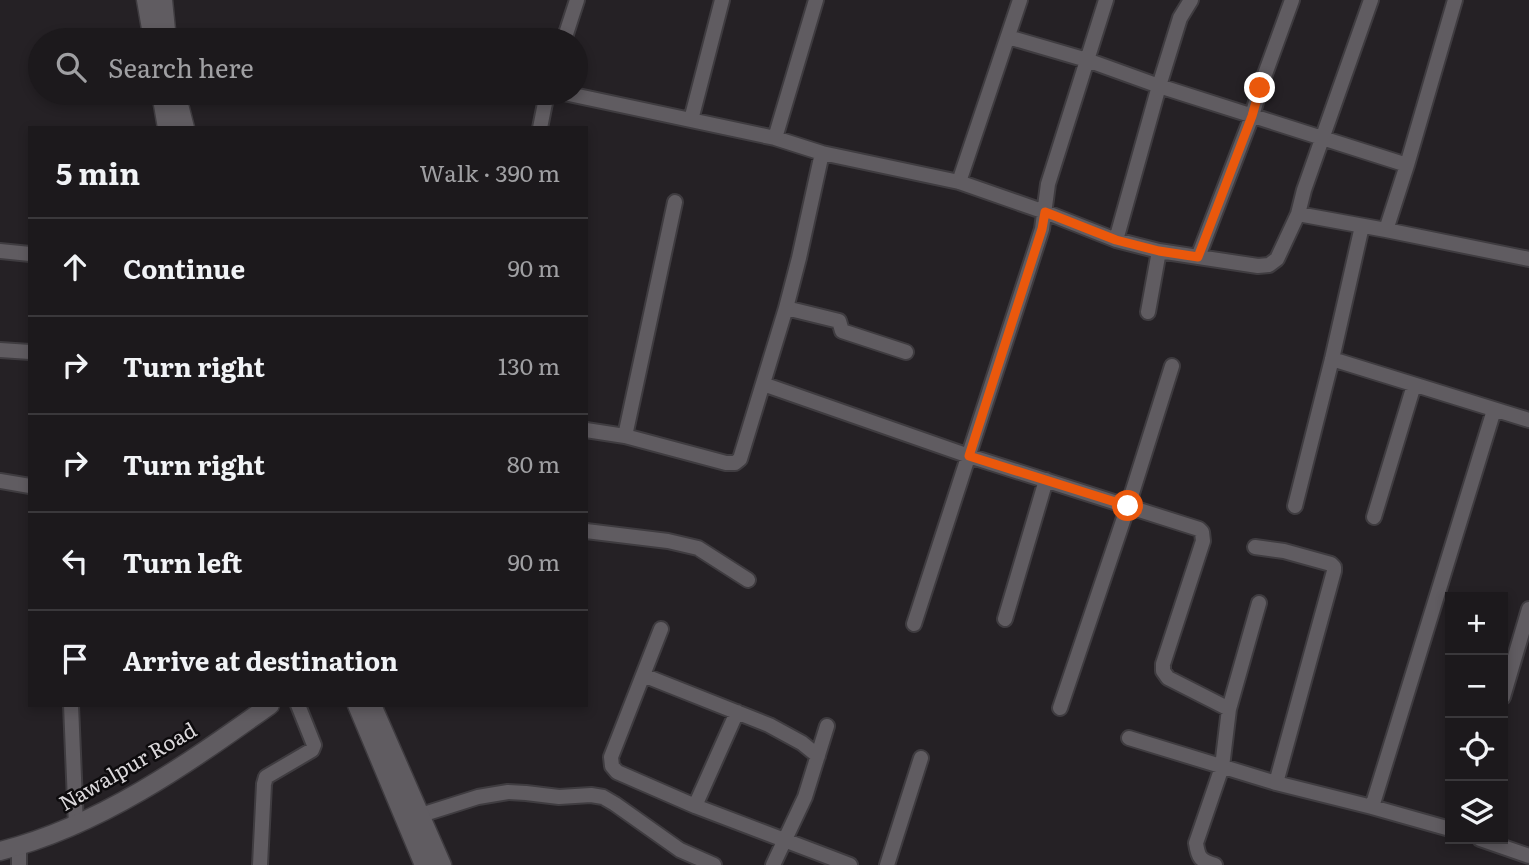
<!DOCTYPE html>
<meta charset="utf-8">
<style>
:root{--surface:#1c191c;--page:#252225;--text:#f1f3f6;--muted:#a0a0a3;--line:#3a383b}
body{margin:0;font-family:Literata,serif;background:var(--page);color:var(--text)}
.controls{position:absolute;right:21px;bottom:21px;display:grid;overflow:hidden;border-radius:0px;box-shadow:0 4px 10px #0003}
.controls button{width:63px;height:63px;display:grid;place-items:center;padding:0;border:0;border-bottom:2px solid var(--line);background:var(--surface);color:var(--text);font:35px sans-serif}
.stop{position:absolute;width:21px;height:21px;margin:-16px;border:5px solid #ea580c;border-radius:50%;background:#fff}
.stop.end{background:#ea580c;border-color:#fff;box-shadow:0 2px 7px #0008}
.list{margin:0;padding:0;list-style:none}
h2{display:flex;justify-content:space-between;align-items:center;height:91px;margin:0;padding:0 28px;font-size:30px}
h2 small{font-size:23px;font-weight:400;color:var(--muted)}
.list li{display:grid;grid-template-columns:46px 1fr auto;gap:21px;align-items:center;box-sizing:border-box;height:98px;padding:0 28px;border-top:2px solid var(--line)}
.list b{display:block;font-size:26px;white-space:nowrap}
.list em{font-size:23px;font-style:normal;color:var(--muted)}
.icon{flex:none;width:38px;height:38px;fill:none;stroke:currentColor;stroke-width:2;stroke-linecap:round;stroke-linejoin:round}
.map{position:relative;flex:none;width:1529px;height:865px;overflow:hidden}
.search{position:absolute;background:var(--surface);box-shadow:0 4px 10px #0003;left:28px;top:28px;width:560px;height:77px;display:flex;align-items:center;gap:18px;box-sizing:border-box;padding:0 24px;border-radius:38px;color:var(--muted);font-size:26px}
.panel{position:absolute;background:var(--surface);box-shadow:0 4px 10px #0003;left:28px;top:126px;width:560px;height:581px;border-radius:0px}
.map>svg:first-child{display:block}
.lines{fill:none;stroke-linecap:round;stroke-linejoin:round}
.street-casing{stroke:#3f3c40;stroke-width:18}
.secondary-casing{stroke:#3f3c40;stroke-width:21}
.street{stroke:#605c61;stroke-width:14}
.secondary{stroke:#605c61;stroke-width:18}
.route{stroke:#ea580c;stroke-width:9}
.labels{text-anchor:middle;stroke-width:5;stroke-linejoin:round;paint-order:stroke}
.street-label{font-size:21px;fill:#dbd8db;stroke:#0d0b0d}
</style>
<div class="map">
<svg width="1529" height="865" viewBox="0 0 1529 865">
<rect width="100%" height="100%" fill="#252125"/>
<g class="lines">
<defs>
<path id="street" d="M 1008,37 L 1087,60 L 1159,86 L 1407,165
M 564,40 L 577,0
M 564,93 L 775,138 L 822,153 L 799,258 L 786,308 L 740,459 L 735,463 L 726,463 L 625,436 L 586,430
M 691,120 L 722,0
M 540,128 L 547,93
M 775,138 L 816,0
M 822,153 L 959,182 L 1045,212 L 1116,240 L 1159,251 L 1258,266 L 1269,265 L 1277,259 L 1298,214 L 1386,230 L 1529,259
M 959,182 L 1020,0
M 1298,214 L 1304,190 L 1371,0
M 1386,230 L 1407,165 L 1455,0
M 1116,240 L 1159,86 L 1180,18 L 1191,0
M 0,251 L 30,254
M 1198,257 L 1252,116 L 1260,88 L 1292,0
M 786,308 L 839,321 L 842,331 L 906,352
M 1148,312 L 1159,251
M 0,350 L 30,352
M 1332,359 L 1529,420
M 763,384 L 969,456 L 1199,529 L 1202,532 L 1203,541 L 1163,664 L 1163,671 L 1168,678 L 1229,709 L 1222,767 L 1196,843 C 1198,857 1200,861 1215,865
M 625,436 L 675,202
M 0,481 L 30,486
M 1295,506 L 1332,359 L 1362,226
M 1374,517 L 1414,385
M 586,531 L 668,541 L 698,548 L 748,580
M 1255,547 L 1284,551 L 1331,564 L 1334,567 L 1334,571 L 1276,783
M 1005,619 L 1046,480
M 914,624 L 1042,229 L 1048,184 L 1106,0
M 661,629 L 611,757 L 612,766 L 617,772 L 695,806 L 850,865
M 643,675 L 769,725 L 802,743 L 818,756
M 1503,697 L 1529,609
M 71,705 L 76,826
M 1060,708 L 1128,506 L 1172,366
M 1229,709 L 1259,603
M 1129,738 L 1276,783 L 1372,807 L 1450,829
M 695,806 L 737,712
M 1372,807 L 1494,410
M 421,815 L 478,797 L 508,792 L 526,793 L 559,797 L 591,795 L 603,797 L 615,804 L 680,850 L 714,865
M 1480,839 L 1529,856
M 19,865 L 19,847
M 260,865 L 264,784 L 266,777 L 312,750 L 314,745 L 298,705
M 773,865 L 805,797 L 827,726
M 887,865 L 921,758"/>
<path id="secondary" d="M 146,0 L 153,40
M 163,0 L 167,40
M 161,93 L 167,128
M 176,93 L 185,128
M 357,705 L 424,865
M 372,705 L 442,865
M 0,851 C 100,826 187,764 270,705"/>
</defs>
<use href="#street" class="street-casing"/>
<use href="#secondary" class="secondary-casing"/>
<use href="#street" class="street"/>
<use href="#secondary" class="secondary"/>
</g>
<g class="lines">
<path class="route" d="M 1128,506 L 969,456 L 1042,229 L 1045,212 L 1116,240 L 1159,251 L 1198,257 L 1252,116 L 1260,88"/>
</g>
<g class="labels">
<g class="street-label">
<text transform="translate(128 767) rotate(-30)" y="7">Nawalpur Road</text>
</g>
</g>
</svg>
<div class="controls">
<button>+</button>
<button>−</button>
<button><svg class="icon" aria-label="locate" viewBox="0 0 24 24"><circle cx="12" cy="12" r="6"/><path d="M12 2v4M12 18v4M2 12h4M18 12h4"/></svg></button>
<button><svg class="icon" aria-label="layers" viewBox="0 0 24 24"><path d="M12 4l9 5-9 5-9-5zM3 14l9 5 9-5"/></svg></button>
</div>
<div class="stop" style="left:1128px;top:506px"></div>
<div class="stop end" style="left:1260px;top:88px"></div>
<div class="search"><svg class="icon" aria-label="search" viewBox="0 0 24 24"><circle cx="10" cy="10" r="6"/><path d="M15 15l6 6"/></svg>Search here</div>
<section class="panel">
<h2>5 min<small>Walk · 390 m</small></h2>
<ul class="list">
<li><svg class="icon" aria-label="ahead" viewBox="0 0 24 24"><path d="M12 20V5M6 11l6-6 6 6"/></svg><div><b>Continue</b></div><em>90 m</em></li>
<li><svg class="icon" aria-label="right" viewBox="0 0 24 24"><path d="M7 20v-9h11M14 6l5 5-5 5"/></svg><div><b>Turn right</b></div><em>130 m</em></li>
<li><svg class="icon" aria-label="right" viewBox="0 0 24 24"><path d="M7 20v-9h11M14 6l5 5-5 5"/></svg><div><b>Turn right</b></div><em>80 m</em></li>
<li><svg class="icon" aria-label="left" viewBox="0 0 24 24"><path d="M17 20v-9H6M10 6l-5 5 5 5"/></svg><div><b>Turn left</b></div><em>90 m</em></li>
<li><svg class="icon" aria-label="arrive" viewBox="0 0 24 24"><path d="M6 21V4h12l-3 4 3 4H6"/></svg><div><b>Arrive at destination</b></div></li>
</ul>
</section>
</div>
